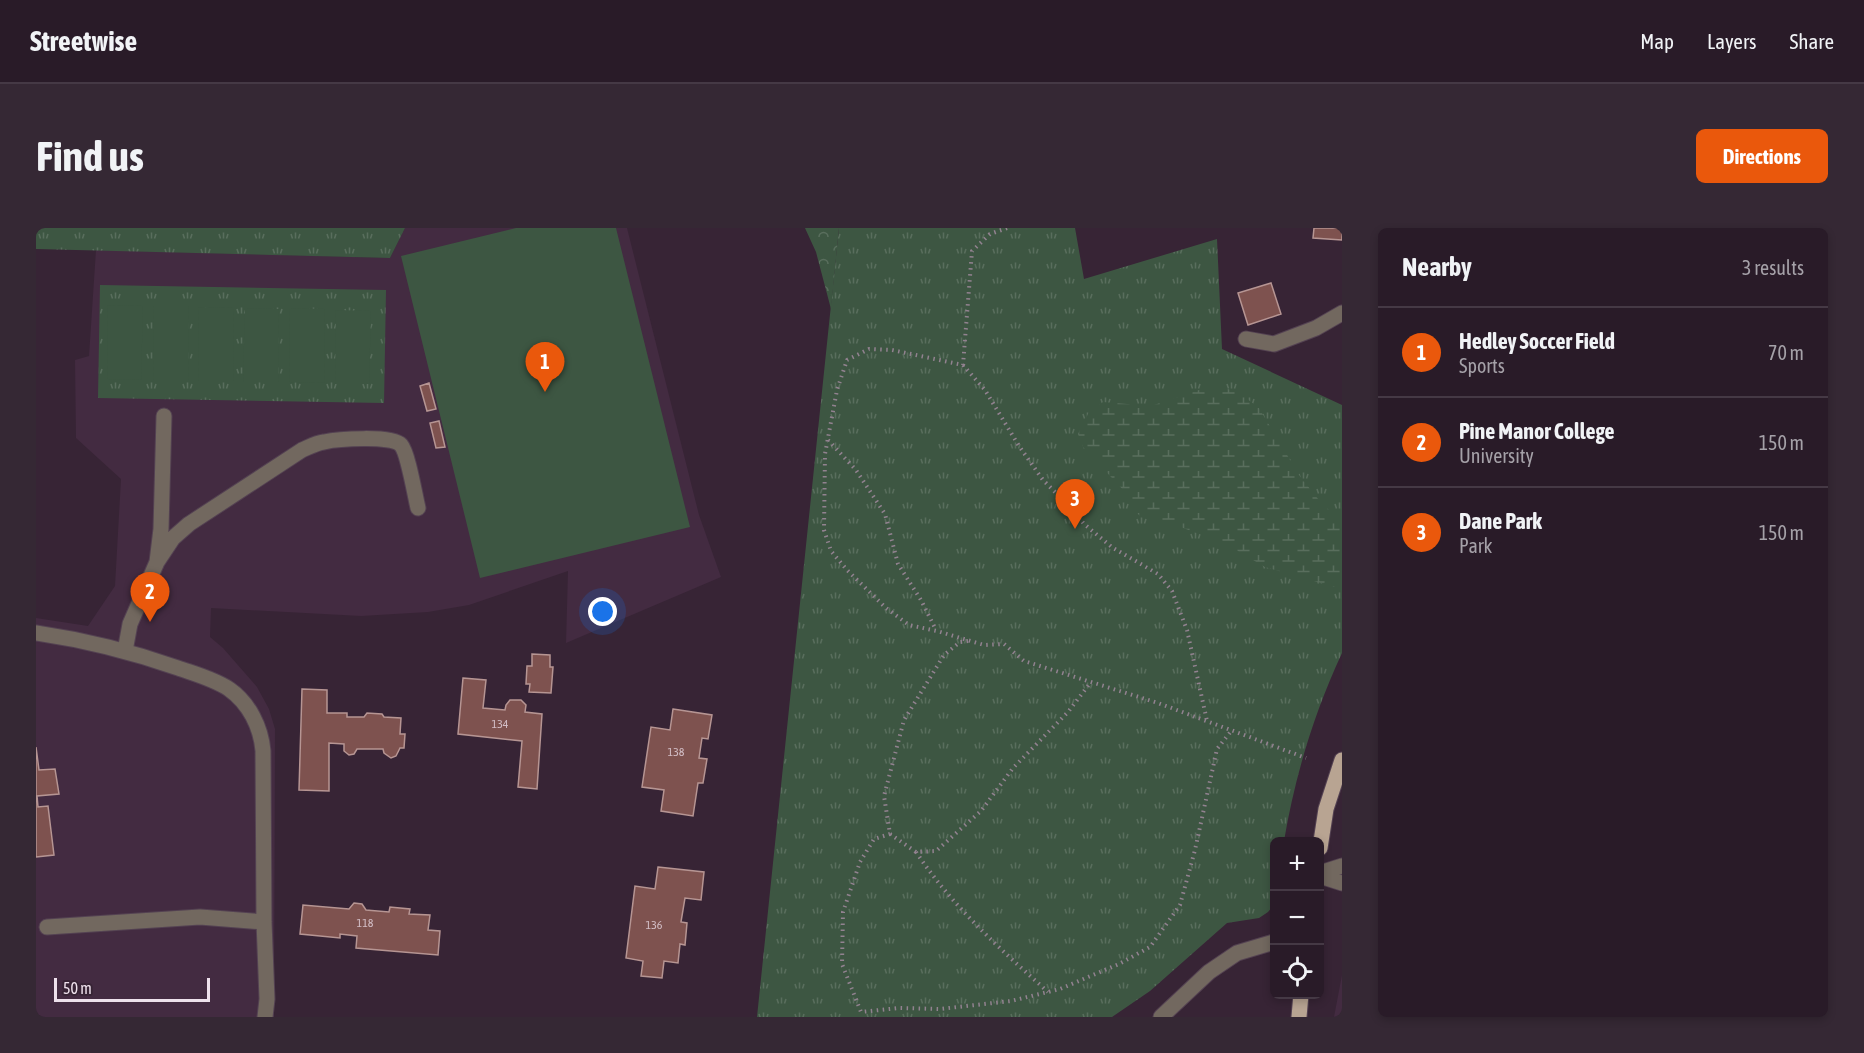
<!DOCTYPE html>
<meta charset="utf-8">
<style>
:root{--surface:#291b28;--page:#352834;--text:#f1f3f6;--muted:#a5a1a8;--line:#453945;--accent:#ea580c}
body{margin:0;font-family:"Asap Condensed",sans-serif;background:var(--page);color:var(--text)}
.controls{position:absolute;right:18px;bottom:18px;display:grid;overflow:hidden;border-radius:9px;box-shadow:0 3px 9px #0003}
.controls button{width:54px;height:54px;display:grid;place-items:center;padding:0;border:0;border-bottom:2px solid var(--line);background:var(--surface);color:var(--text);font:30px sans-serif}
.scale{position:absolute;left:18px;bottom:15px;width:156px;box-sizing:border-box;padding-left:6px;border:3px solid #eee1ec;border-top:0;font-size:16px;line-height:21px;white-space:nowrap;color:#eee1ec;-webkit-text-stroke:4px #372435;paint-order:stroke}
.you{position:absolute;left:567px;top:384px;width:21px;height:21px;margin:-15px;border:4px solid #fff;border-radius:50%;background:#1a73e8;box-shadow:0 0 0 9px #1a73e833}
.badge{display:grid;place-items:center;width:39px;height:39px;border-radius:50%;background:var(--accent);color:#fff;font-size:20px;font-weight:700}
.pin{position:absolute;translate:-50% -50px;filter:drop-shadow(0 2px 3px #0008)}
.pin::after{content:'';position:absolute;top:32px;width:21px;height:18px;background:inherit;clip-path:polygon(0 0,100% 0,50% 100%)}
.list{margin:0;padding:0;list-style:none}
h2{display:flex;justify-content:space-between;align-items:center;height:78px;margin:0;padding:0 24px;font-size:26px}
h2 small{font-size:20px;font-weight:400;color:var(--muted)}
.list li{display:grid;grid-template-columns:39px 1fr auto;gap:18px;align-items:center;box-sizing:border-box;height:90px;padding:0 24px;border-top:2px solid var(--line)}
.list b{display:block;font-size:22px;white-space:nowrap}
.list p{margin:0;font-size:20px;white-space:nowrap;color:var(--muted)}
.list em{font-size:20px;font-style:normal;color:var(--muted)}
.icon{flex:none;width:33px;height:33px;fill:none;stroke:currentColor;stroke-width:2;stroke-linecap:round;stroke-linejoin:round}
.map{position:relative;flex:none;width:1306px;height:789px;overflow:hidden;border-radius:9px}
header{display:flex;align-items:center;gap:36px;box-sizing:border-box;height:84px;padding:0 30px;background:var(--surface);border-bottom:2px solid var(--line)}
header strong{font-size:28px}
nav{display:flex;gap:33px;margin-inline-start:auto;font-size:21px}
.intro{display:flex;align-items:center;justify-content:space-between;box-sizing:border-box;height:144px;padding:0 36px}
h1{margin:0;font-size:42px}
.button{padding:15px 27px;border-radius:9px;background:var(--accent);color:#fff;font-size:21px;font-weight:700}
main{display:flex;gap:36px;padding:0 36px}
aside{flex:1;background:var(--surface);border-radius:9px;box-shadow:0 3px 9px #0003}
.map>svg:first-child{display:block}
.built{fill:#432b41}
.grass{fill:url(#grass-tufts)}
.forest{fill:url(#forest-crowns)}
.wetland{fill:url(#wetland-marsh)}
.pitch{fill:#3d5642}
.building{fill:#7e524f;stroke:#b69593;stroke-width:1.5}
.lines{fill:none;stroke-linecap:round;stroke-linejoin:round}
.minor-casing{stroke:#544252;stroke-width:17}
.major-casing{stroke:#544252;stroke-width:17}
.path{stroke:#928290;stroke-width:4;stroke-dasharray:1.5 4.5;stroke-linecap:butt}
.minor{stroke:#72685f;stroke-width:15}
.major{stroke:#b8a492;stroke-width:15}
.labels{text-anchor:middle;stroke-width:5;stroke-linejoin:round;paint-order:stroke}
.number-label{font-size:12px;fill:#d2bdc5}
</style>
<header>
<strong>Streetwise</strong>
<nav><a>Map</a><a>Layers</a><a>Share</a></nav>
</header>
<div class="intro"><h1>Find us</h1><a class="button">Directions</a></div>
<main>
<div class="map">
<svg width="1306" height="789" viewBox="0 0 1306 789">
<defs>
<pattern id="grass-tufts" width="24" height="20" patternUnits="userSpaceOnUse" patternTransform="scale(1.5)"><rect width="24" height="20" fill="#3d5642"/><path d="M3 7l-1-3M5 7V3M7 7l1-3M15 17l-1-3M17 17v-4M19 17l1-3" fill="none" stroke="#596e5d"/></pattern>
<pattern id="forest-crowns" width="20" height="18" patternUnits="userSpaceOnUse" patternTransform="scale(1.5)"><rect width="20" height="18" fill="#3d5642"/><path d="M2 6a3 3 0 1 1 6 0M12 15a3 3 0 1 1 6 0" fill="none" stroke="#596e5d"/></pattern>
<pattern id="wetland-marsh" width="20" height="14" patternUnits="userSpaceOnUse" patternTransform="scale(1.5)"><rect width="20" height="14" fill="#3d5642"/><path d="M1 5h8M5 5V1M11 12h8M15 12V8" fill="none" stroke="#596e5d"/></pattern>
</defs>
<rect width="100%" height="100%" fill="#372435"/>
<path class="built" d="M 369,0 L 591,0 L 663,287 L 685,349 L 530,415 L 532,343 L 433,377 L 392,384 L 325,388 L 175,380 L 174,409 L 187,420 L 221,459 L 233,481 L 239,501 L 238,789 L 0,789 L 0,390 L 52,398 L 79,358 L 85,251 L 40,210 L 39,132 L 53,128 L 60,22 L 354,30 Z
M 1306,747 L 1306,789 L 1298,789 Z"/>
<path class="grass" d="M 0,0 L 369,0 L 354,30 L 0,21 Z
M 803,0 L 1039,0 L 1048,51 L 1181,11 L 1186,121 L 1306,177 L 1306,425 C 1278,485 1259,548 1248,613 L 1238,614 L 1238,677 L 1232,684 L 1223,690 L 1191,695 L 1114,763 L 1076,789 L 721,789 Z
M 64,57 L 350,62 L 348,175 L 62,170 Z"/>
<path class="forest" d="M 769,0 L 803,0 L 795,81 L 780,24 Z"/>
<path class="wetland" d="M 1178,157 L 1202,164 L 1223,180 L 1263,247 L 1286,276 L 1306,293 L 1306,361 L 1229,339 L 1188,315 L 1131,294 L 1105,289 L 1096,280 L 1090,265 L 1047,219 L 1042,206 L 1053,184 L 1067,174 L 1115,178 Z"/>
<path class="pitch" d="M 480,0 L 580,0 L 654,299 L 444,350 L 365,28 Z
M 72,77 L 107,78 L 105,152 L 71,151 Z
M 118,78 L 153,78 L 152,152 L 117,152 Z
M 163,79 L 198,80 L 197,153 L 162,153 Z
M 209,80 L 243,81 L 242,154 L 207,154 Z
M 254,80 L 289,81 L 288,155 L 253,154 Z
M 300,82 L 335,83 L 333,156 L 299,156 Z"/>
<path class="building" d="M 1278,0 L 1306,0 L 1306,12 L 1277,10 Z
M 1235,55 L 1245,86 L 1212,97 L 1202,65 Z
M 393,155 L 400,181 L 391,183 L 384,158 Z
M 403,193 L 409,219 L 400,220 L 394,195 Z
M 496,426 L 514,427 L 514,439 L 517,439 L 515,465 L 493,464 L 494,456 L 490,456 L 491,438 L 496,438 Z
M 427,450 L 450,452 L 447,480 L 469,482 L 470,477 L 474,472 L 485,472 L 490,477 L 489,484 L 506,486 L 501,561 L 482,559 L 486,513 L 422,506 Z
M 266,461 L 291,462 L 291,485 L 311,485 L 311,489 L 328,489 L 331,485 L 346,486 L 348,489 L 365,490 L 364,506 L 369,506 L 368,520 L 364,520 L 360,528 L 355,530 L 348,525 L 347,521 L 321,521 L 318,526 L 313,527 L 308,523 L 308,516 L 293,515 L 293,563 L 263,562 Z
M 637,481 L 676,487 L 672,511 L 666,510 L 663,530 L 671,531 L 667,555 L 662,555 L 657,588 L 625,583 L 628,562 L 606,559 L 615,499 L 634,502 Z
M 0,519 L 3,542 L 19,541 L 23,566 L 1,568 L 2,579 L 12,578 L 18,627 L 0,629 Z
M 622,639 L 668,644 L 665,672 L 649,670 L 645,694 L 651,695 L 649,717 L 644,716 L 642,735 L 628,733 L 626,750 L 605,748 L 607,733 L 590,730 L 599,658 L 619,661 Z
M 318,675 L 326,676 L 330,682 L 353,684 L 354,679 L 374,681 L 373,686 L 394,687 L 392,702 L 404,703 L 402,727 L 320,720 L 321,708 L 304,706 L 304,710 L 264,706 L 267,677 L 313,681 Z"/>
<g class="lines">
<defs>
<path id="minor" d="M 1210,111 L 1238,116 L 1280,100 L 1306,85
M 121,334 L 137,310 L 153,296 L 266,222 C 273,219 280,215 288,214 C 301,211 356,207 365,217 C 372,225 379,268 382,280
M 0,405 C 48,412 96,424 142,440 C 159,446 178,451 193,461 C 213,475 225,499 227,523 L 228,694 L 231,771 L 229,789
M 89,423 L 94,396 L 121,334 L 125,301 L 128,188
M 1284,645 L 1306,638
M 1284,648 L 1306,655
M 11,699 L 164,689 L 228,694
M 1125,789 L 1173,744 L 1201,725 L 1238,714"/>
<path id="major" d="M 1284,620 L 1290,581 L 1306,532
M 1263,789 L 1265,766"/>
</defs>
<use href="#minor" class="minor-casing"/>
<use href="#major" class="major-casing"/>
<path class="path" d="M 971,0 L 954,6 L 936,23 L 927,137 L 856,122 L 833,121 L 811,132 L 801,162 L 789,226 L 788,302 L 795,323 L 811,342 L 850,380 L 873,397 L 901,403 L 948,417 L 968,416 L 988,433 L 1122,475 L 1270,530
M 927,137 L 949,162 L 983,218 L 1007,252 L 1037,282 L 1048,296 L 1077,320 L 1122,346 L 1136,363 L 1151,402 L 1171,493
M 792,212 L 820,242 L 849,286 L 862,336 L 885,372 L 900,402
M 932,413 L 924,414 L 908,427 L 868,492 L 848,568 L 854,606 L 838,611 L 824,634 L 807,684 L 806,736 L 825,784 L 863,780 L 904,781 L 975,773 L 1024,761 L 1083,736 L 1114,719 L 1144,677 L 1159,622 L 1181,521 L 1196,502
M 854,606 L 880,624 L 900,623 L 945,583 L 977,540 L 1032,484 L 1055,454
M 880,624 C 916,678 964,721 1012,764"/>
<use href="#minor" class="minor"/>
<use href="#major" class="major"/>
</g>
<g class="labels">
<g class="number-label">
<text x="464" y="500">134</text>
<text x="640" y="528">138</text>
<text x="329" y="699">118</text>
<text x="618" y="701">136</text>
</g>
</g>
</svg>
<div class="controls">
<button>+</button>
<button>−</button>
<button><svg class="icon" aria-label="locate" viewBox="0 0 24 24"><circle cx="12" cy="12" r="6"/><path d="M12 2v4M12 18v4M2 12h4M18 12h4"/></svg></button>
</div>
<div class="scale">50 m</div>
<div class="you"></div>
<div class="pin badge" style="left:509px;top:164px">1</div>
<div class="pin badge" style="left:114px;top:394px">2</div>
<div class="pin badge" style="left:1039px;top:301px">3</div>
</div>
<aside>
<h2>Nearby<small>3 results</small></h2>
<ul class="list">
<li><span class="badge">1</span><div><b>Hedley Soccer Field</b><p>Sports</p></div><em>70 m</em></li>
<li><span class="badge">2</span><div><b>Pine Manor College</b><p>University</p></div><em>150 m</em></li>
<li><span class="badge">3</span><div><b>Dane Park</b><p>Park</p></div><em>150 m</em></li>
</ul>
</aside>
</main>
